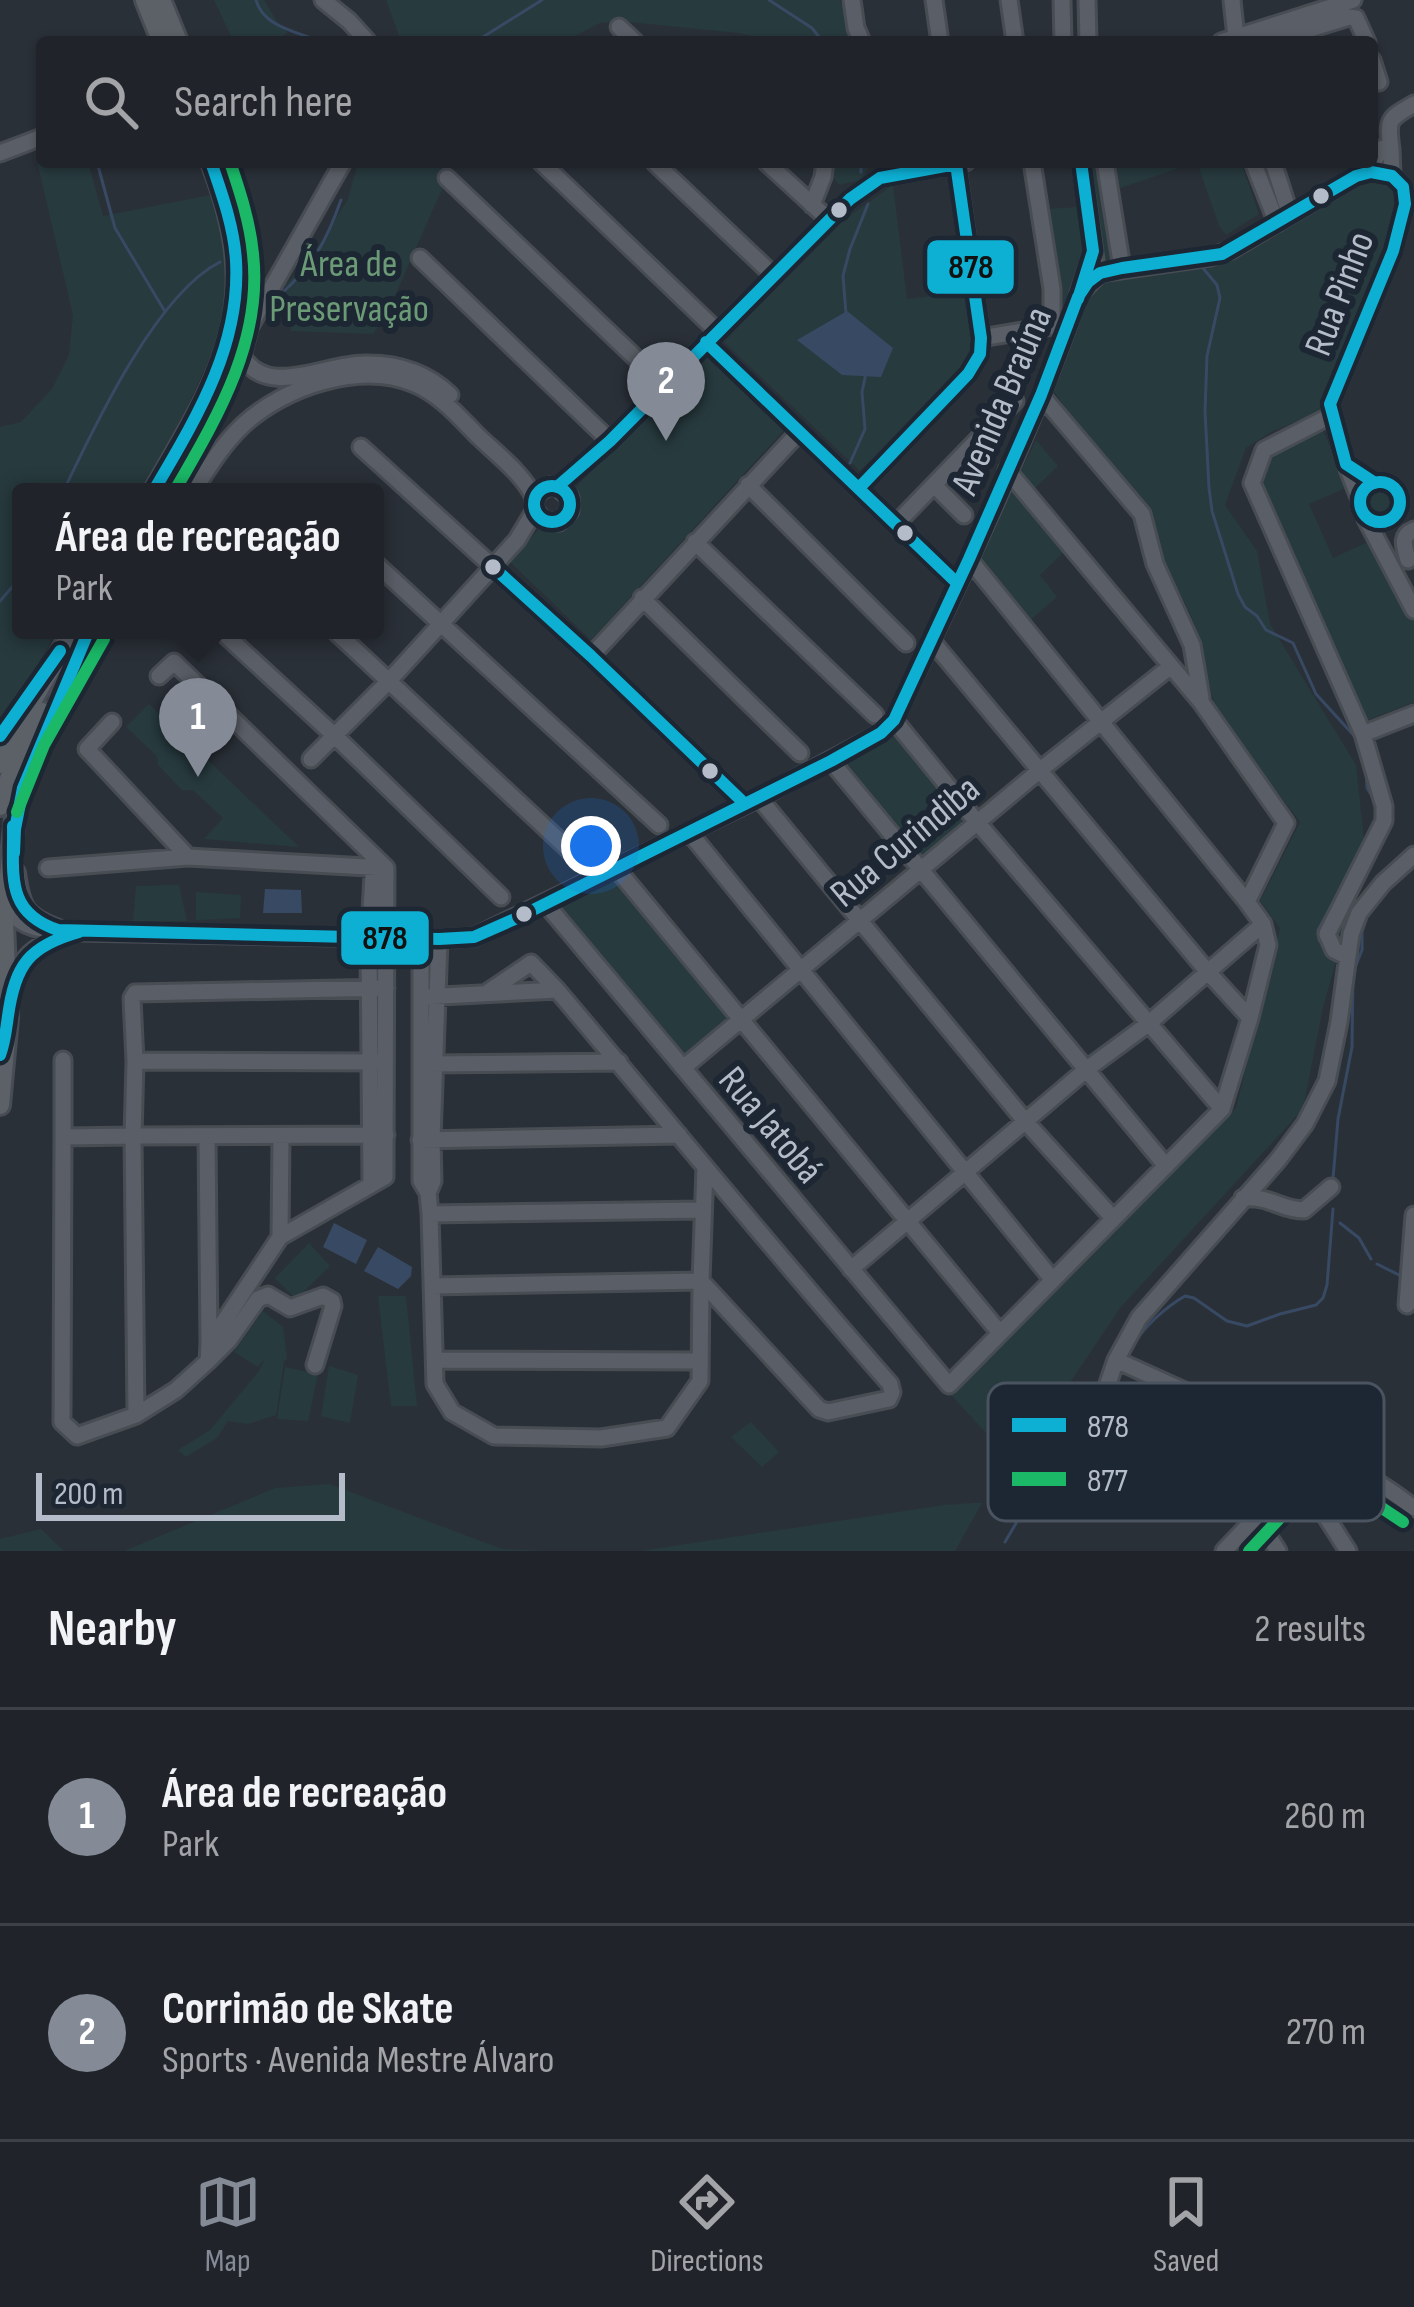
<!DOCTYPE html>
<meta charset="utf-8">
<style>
:root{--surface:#20242a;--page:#282c32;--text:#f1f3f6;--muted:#a2a4a8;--line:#3d4147;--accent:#848b96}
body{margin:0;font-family:"Sofia Sans Condensed",sans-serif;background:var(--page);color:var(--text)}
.scale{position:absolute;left:36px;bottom:30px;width:309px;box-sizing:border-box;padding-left:12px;border:6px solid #b4bcc9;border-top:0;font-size:33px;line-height:42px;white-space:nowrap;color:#b4bcc9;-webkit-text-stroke:9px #1d2633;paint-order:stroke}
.you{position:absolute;left:591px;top:846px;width:42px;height:42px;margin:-30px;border:9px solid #fff;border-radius:50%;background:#1a73e8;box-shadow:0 0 0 18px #1a73e833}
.badge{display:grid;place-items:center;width:78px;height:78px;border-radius:50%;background:var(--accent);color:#fff;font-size:39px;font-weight:700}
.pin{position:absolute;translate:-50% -99px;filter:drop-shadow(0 3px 6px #0008)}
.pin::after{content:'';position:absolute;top:63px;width:42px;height:36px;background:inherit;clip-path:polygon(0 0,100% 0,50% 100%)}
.popup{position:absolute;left:12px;top:483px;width:372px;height:156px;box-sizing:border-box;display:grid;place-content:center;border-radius:12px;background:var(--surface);filter:drop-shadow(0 3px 9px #0005);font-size:39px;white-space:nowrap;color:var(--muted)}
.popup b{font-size:45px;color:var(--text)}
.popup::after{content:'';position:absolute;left:50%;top:100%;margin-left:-24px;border:24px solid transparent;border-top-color:var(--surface)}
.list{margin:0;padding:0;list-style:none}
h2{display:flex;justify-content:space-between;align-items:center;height:156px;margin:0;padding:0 48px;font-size:51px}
h2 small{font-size:39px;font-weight:400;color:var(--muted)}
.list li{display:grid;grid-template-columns:78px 1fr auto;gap:36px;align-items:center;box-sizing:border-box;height:216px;padding:0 48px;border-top:3px solid var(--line)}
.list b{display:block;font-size:45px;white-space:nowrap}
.list p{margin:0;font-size:39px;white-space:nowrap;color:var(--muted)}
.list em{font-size:39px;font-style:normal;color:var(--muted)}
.icon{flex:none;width:66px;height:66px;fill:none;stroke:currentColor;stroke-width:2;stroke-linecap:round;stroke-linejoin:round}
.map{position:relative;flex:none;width:1414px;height:1551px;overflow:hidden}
.search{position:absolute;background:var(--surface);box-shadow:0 3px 9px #0004;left:36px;right:36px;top:36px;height:132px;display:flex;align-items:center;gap:30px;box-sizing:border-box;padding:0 42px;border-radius:12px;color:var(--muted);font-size:45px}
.sheet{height:588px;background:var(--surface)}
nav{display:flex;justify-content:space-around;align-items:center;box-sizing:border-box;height:168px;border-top:3px solid var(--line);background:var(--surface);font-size:33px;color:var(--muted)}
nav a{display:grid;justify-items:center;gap:6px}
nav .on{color:var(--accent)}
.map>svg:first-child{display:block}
.green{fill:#273a3e}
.water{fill:#384963}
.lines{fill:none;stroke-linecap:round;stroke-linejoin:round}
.stream{stroke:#384963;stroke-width:3}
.minor-casing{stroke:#484c53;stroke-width:21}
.major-casing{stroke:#484c55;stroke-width:24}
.minor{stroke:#5a5e66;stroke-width:15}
.major{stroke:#5c6168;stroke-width:18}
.bus-1-casing{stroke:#1d2633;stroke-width:21}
.bus-2-casing{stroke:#1d2633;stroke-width:21}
.bus-1{stroke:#0dafd3;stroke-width:12}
.bus-2{stroke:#1ab867;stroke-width:12}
.bus-dot{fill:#b4bcc9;stroke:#1d2633;stroke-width:4.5}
.labels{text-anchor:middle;stroke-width:12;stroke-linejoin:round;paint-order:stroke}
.park-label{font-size:39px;fill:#6b9a76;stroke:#1d2633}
.street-label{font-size:39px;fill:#b4bcc9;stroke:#1d2633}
.key{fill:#1d2633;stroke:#4a5360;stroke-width:3}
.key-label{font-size:33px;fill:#b4bcc9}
.line-badge{stroke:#1d2633;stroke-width:4.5}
.pale-badge-label{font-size:33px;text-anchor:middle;font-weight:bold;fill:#111}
</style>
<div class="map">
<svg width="1414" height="1551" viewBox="0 0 1414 1551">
<rect width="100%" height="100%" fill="#2a3038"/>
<path class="green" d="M 214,0 L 264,0 L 276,20 L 288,32 L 275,42 L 234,42 Z
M 386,0 L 840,0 L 855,42 L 786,42 L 738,33 L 619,21 L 600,23 L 563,42 L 398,42 L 400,38 Z
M 42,151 L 42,162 L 88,162 L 103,216 L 210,195 L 228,245 L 225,325 L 173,438 L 140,492 L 21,492 L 21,630 L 57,630 L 7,720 L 0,722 L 0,427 L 21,422 L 52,389 L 69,355 L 73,315 L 35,153 Z
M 358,162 L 454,162 L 386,316 L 373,334 L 291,331 L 285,285 L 314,253 L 348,199 Z
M 831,162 L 873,162 L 860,180 L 839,185 L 832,176 Z
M 1087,162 L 1100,162 L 1114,264 L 1103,265 Z
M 1116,162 L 1241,162 L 1259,214 L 1226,235 L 1219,226 L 1197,162 L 1120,188 Z
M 1374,177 L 1393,181 L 1400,198 L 1398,214 L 1322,411 L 1271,432 L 1246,448 L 1225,505 L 1257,551 L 1270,624 L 1356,765 L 1366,858 L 1323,1007 L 1303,1109 L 1120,1308 L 1055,1405 L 999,1447 L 951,1395 L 1236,1108 L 1280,928 L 1260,901 L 1300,822 L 1216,712 L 1195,625 L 1185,603 L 1159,554 L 1095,448 L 1049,385 L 1085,302 L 1100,276 L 1220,258 L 1259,243 L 1361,179 Z
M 893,185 L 907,299 L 967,292 L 973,355 L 860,471 L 724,342 L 838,224 Z
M 1077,207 L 1085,258 L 1055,331 L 1053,249 L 1048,209 Z
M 707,352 L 787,427 L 591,640 L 509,561 L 539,529 L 561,531 L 579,511 L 573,490 Z
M 1320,424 L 1348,487 L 1309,504 L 1333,558 L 1370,541 L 1414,618 L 1414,702 L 1363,722 L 1258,490 L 1262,458 Z
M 1036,440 L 1058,466 L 1034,489 L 1020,473 Z
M1367 501a14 14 0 1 1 28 0a14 14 0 1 1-28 0Z
M 1013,488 L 1065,551 L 1040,575 L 1057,597 L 1027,623 L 1007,594 L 978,561 Z
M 149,704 L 299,847 L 204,839 L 223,818 L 193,790 L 182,790 L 158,765 L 157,756 L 126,727 Z
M 898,735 L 970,821 L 921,861 L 843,765 Z
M 615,877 L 732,1019 L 683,1060 L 559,909 Z
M 179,885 L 187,921 L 133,921 L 136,886 Z
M 196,892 L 241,895 L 240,918 L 196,920 Z
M 309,1243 L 330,1266 L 296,1299 L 275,1278 Z
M 378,1296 L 406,1296 L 417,1406 L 391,1406 Z
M 263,1311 L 283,1327 L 287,1359 L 284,1361 L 276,1415 L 248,1424 L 228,1421 L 217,1438 L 186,1457 L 178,1450 L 210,1430 L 259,1371 L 265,1359 L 258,1367 L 234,1352 Z
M 329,1366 L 358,1375 L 350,1423 L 321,1416 Z
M 285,1367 L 318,1374 L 308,1421 L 277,1419 Z
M 751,1422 L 779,1452 L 762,1467 L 731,1437 Z
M 329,1484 L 502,1549 L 551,1551 L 124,1551 L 275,1488 Z
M 974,1503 L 982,1503 L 955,1551 L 641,1551 L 944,1505 Z
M 41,1529 L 64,1551 L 0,1551 L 0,1539 Z"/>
<path class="water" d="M 847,311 L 893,348 L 881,377 L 842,375 L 797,340 Z
M 265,889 L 301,890 L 302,913 L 263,913 Z
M 334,1223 L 367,1240 L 356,1264 L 323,1247 Z
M 378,1247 L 412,1267 L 411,1276 L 398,1289 L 364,1271 Z"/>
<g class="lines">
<path class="stream" d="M 256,0 C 263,27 298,32 322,42
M 769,0 L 812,28 L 823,42
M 475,42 L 542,0
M 97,162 L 115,228 L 164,310
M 861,162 L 861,172
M 1202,267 L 1217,285 L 1220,298 L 1207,356 L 1205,411 L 1209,488 L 1212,511 L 1238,594 L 1245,607 L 1257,616 L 1266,630 L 1293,643 L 1316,694 L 1357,739
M 280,295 C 314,264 326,242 341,200
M 846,314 L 843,276 L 850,249 L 868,204
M 850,463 L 865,429 L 862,392 L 866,373
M 63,492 C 94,427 156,294 220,262
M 0,601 L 21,577
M 1366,771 L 1367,788 L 1375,801
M 1327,949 L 1319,940 L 1318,930 L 1349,874
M 1333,1179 L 1338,1119 L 1352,1047 L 1353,973 L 1362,950 L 1362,932 L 1369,911
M 1340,1223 L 1359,1238 L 1371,1259
M 1377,1264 L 1401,1276
M 1131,1348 C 1143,1328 1164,1308 1185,1296 L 1194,1298 L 1227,1321 L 1247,1326 L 1280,1314 L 1316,1305 L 1323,1298 L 1327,1285 L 1333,1209
M 1029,1501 L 1059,1459
M 1005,1542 L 1025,1508"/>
<defs>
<path id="minor" d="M 323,0 L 349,21 L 368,42
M 852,0 L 856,28 L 862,42
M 934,0 L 940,42
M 1009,0 L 1015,42
M 1062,0 L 1063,42
M 1087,0 L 1088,42
M 1232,0 L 1236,37
M 619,27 L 635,42
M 1221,42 L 1353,0
M 1268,42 L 1349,17 L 1356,18 L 1367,42
M 1372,60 L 1379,82
M 1391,149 C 1387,119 1388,119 1414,104
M 0,153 L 42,137
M 541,162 L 717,331
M 654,162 L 773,275
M 766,162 L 828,219
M 1081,162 L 1095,260
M 1105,162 L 1122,268
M 1253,162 L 1277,223
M 1273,162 L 1290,215
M 1371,172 L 1373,162 L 1383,148 L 1391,149 L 1392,176
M 447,178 L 664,385
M 812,205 L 823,177 L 825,162
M 420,258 L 610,441
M 1084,289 L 1100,273 L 1210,257 L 1231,250 L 1356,176 L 1371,172 L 1392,176 L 1403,187 L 1405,204 L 1393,251 L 1330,404 L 1346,464 L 1360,500
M 250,326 L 343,162
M 981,338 L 1052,326 L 1052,289 L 1032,162
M 706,342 L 957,583
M 241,354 C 265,400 325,364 363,364 C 396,363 426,372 450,395
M 1041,395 L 1142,514 L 1155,564 L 1192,645 L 1201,698
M 1332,415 L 1264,450 L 1252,483 L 1363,734 L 1384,806 L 1384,821 L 1327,934 L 1334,950 L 1348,957
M 361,447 L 591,656 L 745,804
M 1007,470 L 1201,702 L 1286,823 L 1247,902
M1360 502a20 20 0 1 1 40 0a20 20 0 1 1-40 0Z
M 748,485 L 906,643
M 934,485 L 964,515
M 557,487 L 610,441 L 850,199 L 880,178 L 966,162
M 859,488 L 968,374 L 980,354 L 981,338 L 956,162
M 193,492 C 208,468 222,445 243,425 C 285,386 361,361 415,384 C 441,395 460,418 479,437 C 499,456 523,474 535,499
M 1366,519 L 1414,610
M 896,524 L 1015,401
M 695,542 L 875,715
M 1408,560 C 1405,547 1399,536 1414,530
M 375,563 L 659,825
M 642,598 L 800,753
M 220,630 L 336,737 L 501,897
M 334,630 L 579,859
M 931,640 L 1207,971 L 1250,1018
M 591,656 L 799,432
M 894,720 L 977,822 L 1222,1109
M 112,722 L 87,749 L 188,857
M 1363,734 L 1414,714
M 311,759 L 388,682 L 517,540 L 535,510 L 534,501 L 538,493 L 549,486 L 557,487 L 570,498 L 570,511 L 559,522 L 543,520 L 535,510
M 831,761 L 1166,1166
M 759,798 L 1025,1121 L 1112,1217
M 689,832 L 1052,1279
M 48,868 L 188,857 L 386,868
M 616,868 L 1000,1333
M 545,903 L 949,1385 L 1222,1109 L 1250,1018 L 1268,945 L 1263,924 L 1247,902 L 969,559
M 6,907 C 24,933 51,930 79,932 L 439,939 L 474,937 L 759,798 L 881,733 L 894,720 C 966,567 1042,413 1093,251
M 421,939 L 421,1181 L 428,1193 L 430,1214 L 435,1384 L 452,1412 L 494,1436 L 601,1438 L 667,1428 L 700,1381 L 701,1281 L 432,1286
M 488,992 L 531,963 L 557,990
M 11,997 C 19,959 29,947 66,935
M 422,997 L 557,990 C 668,1121 776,1255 890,1384 L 892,1392 L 889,1399 L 828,1412 L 819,1409 L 701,1281 L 705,1167
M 63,1060 L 63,1137 L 133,1136 L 135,1061 L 132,998 L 135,993 L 386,988
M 135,1061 L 377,1062
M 430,1064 L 619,1062
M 683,1068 L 1039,771 L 1171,666
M 207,1136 L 209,1343
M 63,1137 L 62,1422 L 77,1436 L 136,1415 L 176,1390 L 208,1361 L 209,1344 L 280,1237 L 385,1177 L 386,868 L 174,662 L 159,676
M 420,1140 L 679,1135
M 371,1184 L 369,946 L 374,857
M 428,1193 L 433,1181 L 432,1140 L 439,939
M 1243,1198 C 1272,1196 1280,1210 1304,1210 L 1331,1187
M 430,1214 L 702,1210
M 280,1237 L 281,1137
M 851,1269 L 1087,1069 L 1148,1024 L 1263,924
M 1407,1305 L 1414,1215
M 435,1360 L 700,1361
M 1116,1360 L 1242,1417 L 1323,1465
M 208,1361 L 229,1340 L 258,1299 L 268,1295 L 290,1308 L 323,1296 L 332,1301 L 333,1306 L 315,1365
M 136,1415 L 133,1136 L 386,1135
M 1058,1452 L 1104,1395 L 1116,1360 L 1139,1318 L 1278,1160 L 1305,1124 L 1327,1081 L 1339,1022 L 1351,934 L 1359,913 L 1383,883 L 1414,855
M 1308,1473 L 1318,1504 L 1348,1551
M 1256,1517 L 1278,1551
M 1224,1551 L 1281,1491 L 1323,1465 C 1368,1473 1379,1482 1414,1508"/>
<path id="major" d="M 145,0 L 162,42
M 161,0 L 178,42
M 153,492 C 224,370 267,305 211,162
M 168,492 C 191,452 218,413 235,370 C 262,303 253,227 227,162
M 0,764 L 27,710 L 73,630
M 0,806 L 9,779 L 42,712
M 15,873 C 20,909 24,917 58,930
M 0,1105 L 8,1018 L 4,924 L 16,808 L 23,783 L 65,690 L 79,648"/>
</defs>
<use href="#minor" class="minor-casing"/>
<use href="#major" class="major-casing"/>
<use href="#minor" class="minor"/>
<use href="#major" class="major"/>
<defs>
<path id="bus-1" d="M 1078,299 L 1093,251 L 1081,162
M 706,342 L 957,583
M1360 502a20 20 0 1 1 40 0a20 20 0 1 1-40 0Z
M534 504a18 18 0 1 1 36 0a18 18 0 1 1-36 0Z
M 557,487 L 610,441 L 850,199 L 880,178 L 956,164 L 981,338 L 980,354 L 968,374 L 859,488
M 153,492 C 195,420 241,347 236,261 C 234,227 222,194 211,162
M 493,567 L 591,656 L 745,804
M 0,736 L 60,651
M 13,826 C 14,873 4,912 58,930 L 439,939 L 474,937 L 517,918 L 831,761 L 881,733 L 894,720 L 969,559 L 1041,395 L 1078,297 L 1088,282 L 1100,273 L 1122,268 L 1222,254 L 1356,176 L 1371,172 L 1392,176 L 1403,187 L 1405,204 L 1393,251 L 1330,404 L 1346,464 L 1375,483
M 14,853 L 15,829 L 23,788 L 89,630
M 0,1055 C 5,1042 6,1030 8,1016 C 15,965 29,946 79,932"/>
<path id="bus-2" d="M 174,492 C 216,419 263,342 253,254 C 250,222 240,192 230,162
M 17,812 L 44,745 L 104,639
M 1249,1551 L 1292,1505 L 1326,1484 L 1364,1496 L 1403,1522"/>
</defs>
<use href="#bus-1" class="bus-1-casing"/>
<use href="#bus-2" class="bus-2-casing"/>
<use href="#bus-1" class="bus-1"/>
<use href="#bus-2" class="bus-2"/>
</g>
<g class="bus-dot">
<circle cx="1321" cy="196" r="10"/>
<circle cx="839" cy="210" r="10"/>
<circle cx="905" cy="533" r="10"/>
<circle cx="493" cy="567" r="10"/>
<circle cx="710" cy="771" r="10"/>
<circle cx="524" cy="914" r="10"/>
</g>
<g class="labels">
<g class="park-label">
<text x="349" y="276">Área de<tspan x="349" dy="45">Preservação</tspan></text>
</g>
<g class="street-label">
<text transform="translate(1338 293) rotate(-69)" y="14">Rua Pinho</text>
<text transform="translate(1000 400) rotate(-67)" y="14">Avenida Braúna</text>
<text transform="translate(904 840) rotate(-40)" y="14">Rua Curindiba</text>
<text transform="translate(772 1124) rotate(50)" y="14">Rua Jatobá</text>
</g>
</g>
<rect x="988" y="1383" width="396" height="138" rx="18" class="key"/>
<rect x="1012" y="1418" width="54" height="14" fill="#0dafd3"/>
<rect x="1012" y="1472" width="54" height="14" fill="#1ab867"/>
<g class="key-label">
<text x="1087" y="1437">878</text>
<text x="1087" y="1491">877</text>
</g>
<g class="line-badge">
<rect x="925" y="238" width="91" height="58" rx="12" fill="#0dafd3"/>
<rect x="339" y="909" width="92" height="58" rx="12" fill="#0dafd3"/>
</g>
<g class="pale-badge-label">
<text x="971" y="278">878</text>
<text x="385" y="949">878</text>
</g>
</svg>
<div class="scale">200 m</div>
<div class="you"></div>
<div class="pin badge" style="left:198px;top:777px">1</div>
<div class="popup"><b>Área de recreação</b>Park</div>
<div class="pin badge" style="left:666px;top:441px">2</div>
<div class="search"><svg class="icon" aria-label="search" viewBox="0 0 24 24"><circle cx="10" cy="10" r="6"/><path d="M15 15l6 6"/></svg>Search here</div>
</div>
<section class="sheet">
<h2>Nearby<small>2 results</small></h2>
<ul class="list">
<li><span class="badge">1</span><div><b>Área de recreação</b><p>Park</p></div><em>260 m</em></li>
<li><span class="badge">2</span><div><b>Corrimão de Skate</b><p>Sports · Avenida Mestre Álvaro</p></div><em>270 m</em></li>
</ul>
</section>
<nav>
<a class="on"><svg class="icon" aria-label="map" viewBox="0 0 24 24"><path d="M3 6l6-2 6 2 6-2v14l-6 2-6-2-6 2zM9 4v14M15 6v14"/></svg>Map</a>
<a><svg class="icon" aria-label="directions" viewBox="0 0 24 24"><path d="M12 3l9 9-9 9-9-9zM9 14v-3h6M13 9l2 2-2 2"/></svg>Directions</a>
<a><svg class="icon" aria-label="saved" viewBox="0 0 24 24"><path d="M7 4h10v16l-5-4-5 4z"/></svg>Saved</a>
</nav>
